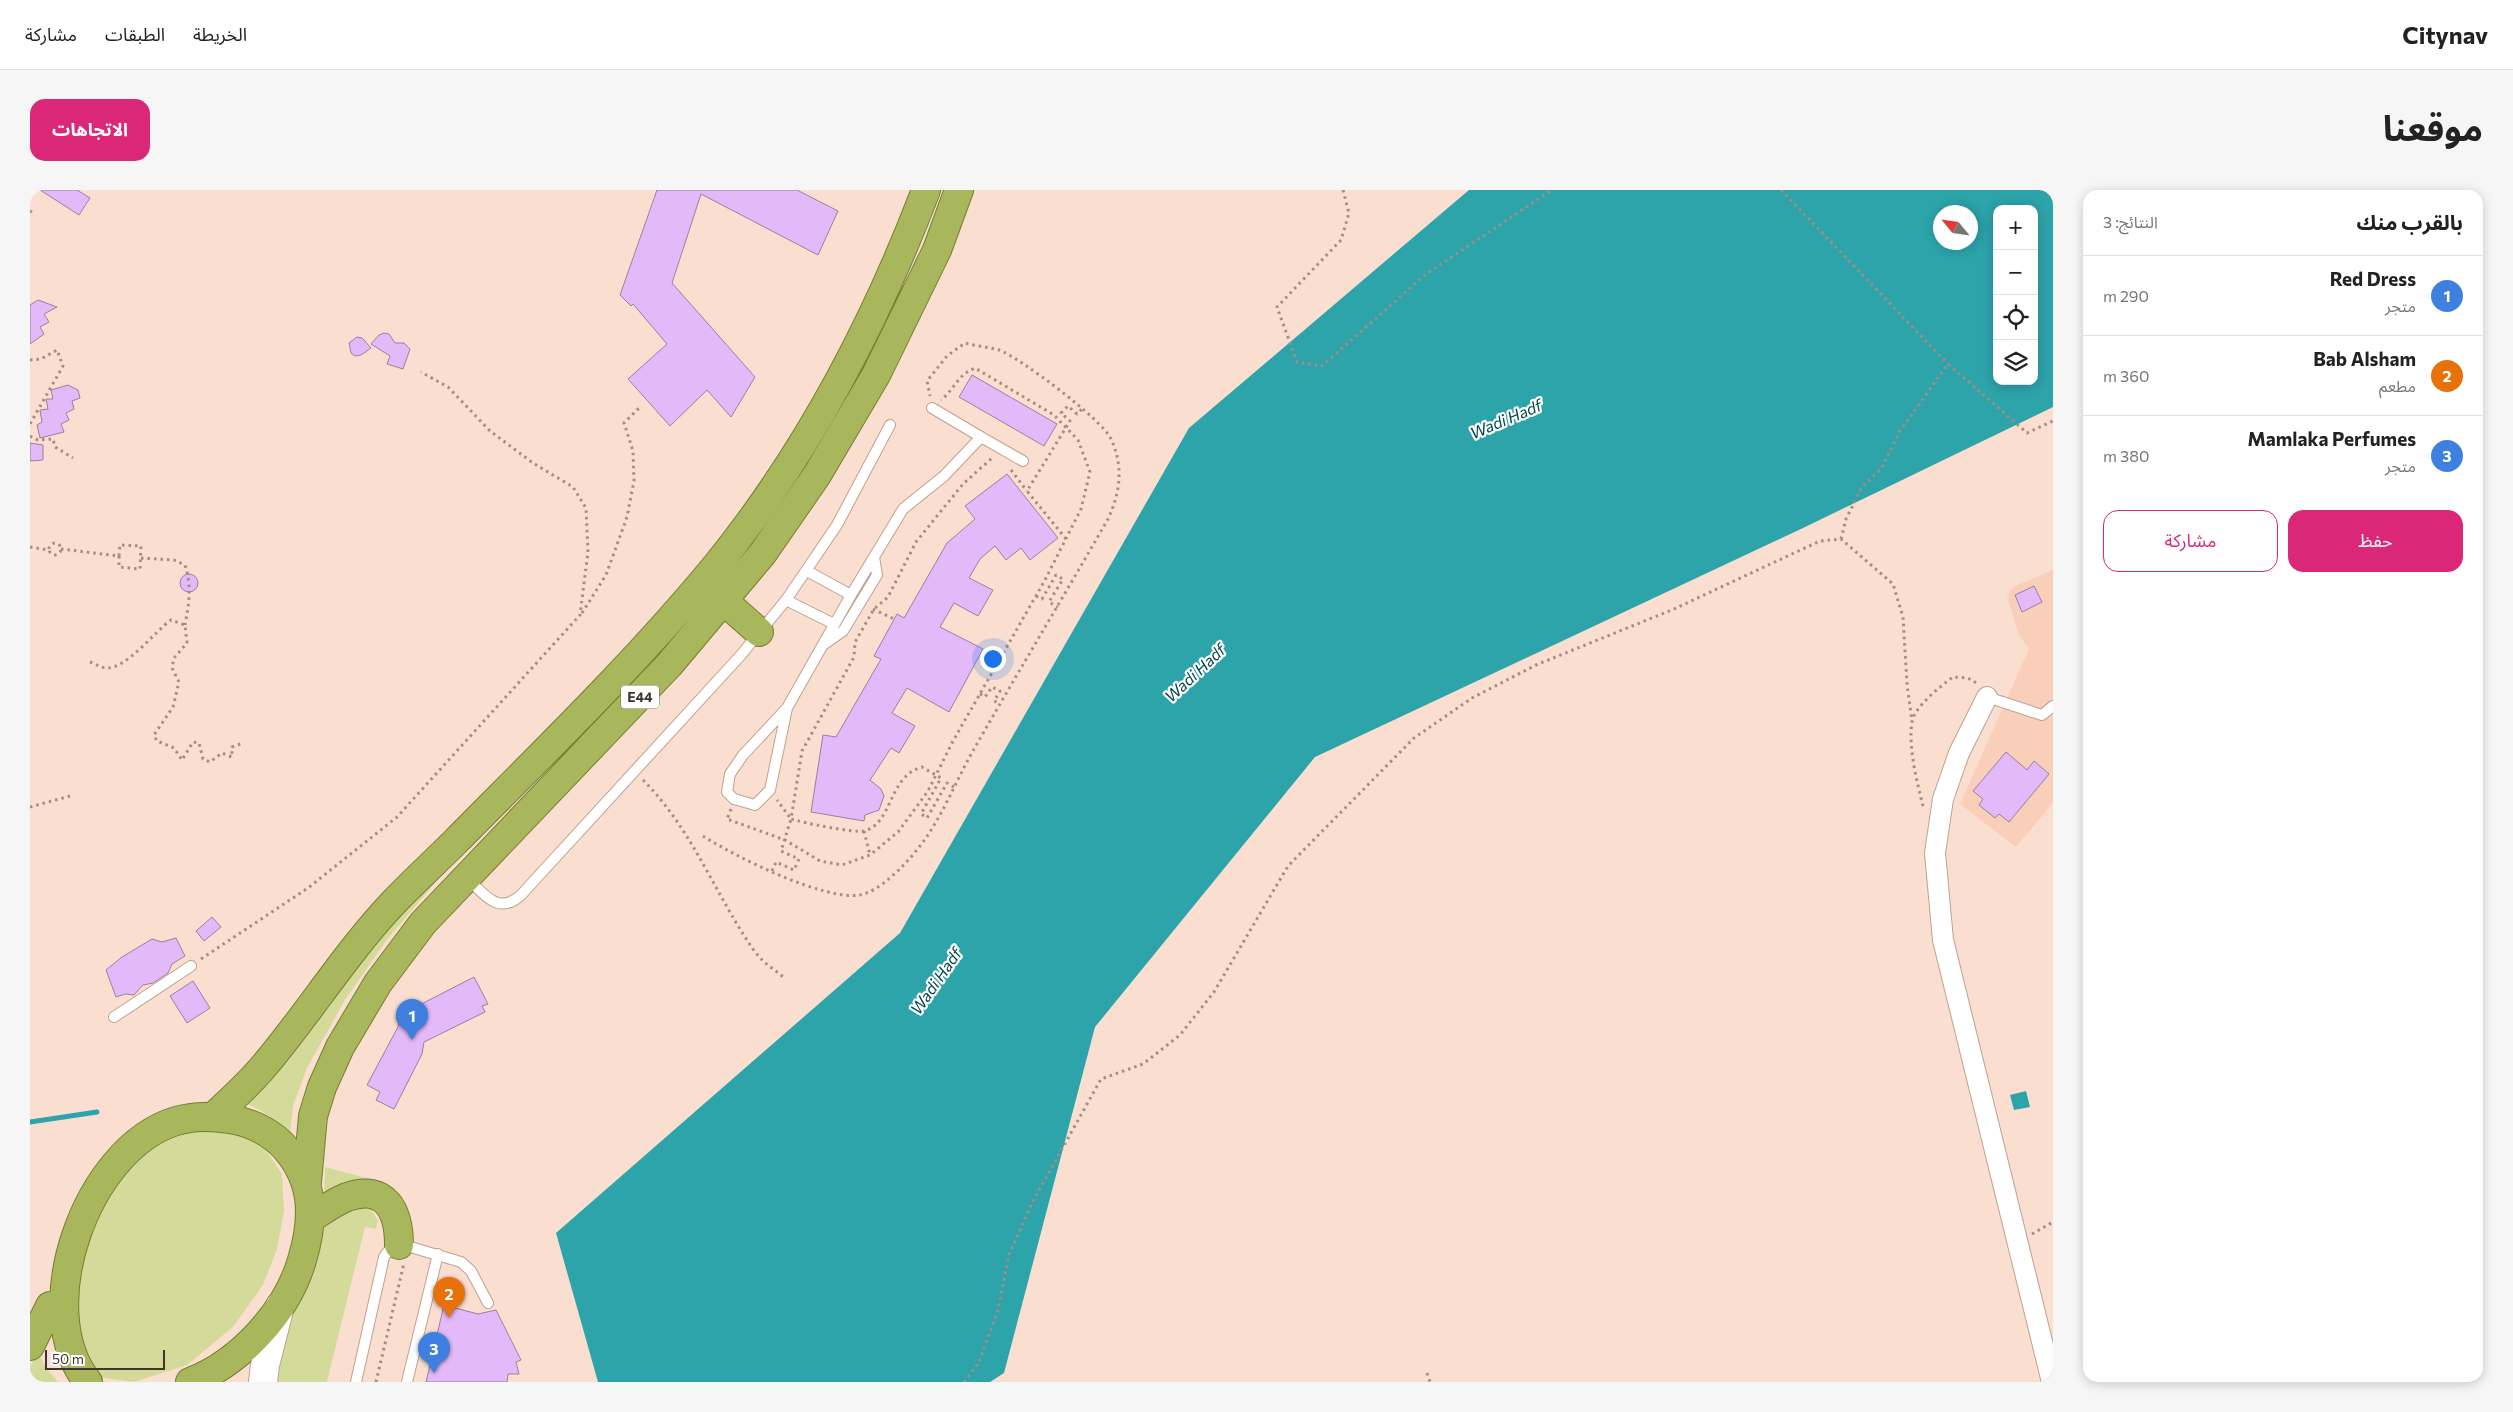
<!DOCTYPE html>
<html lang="ar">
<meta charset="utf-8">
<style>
:root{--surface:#fff;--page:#f6f6f6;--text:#222;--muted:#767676;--line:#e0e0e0;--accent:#db2777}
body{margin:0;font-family:Commissioner,"Noto Sans Arabic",sans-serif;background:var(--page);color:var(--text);direction:rtl}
.controls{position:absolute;right:15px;top:15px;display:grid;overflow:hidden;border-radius:10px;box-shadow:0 2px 12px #0003}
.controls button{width:45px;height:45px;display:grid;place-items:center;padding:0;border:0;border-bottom:1px solid var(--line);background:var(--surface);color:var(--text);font:25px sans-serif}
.compass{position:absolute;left:1903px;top:15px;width:45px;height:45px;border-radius:50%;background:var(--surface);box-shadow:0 2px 12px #0003;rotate:299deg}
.scale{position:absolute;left:15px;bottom:12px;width:120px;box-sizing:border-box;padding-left:5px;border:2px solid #40332c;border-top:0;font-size:14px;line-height:18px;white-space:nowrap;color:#40332c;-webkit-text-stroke:4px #fff;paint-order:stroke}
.you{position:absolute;left:962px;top:468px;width:18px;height:18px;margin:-12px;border:4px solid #fff;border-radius:50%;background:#1a73e8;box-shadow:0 0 0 8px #1a73e833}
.badge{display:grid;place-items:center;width:32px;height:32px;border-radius:50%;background:var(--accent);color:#fff;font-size:16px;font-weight:700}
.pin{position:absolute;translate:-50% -41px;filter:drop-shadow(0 1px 2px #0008)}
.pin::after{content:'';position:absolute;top:26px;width:18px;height:15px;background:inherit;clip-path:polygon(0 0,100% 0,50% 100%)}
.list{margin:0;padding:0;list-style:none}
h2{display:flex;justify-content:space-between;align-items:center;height:65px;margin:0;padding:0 20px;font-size:21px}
h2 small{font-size:16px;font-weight:400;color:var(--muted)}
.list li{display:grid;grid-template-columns:32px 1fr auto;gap:15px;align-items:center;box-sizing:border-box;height:80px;padding:0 20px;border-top:1px solid var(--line)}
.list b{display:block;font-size:19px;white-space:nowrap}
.list p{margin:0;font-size:16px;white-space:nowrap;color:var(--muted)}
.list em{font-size:16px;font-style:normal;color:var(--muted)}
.actions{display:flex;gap:10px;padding:15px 20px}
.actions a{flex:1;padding:11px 0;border:1px solid var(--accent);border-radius:15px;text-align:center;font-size:18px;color:var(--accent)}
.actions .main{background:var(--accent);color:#fff}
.icon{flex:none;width:28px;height:28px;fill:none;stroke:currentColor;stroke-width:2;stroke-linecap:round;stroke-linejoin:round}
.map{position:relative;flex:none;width:2023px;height:1192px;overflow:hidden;direction:ltr;border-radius:15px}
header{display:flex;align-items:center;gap:30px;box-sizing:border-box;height:70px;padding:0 25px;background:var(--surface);border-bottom:1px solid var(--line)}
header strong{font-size:24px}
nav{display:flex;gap:28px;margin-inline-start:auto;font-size:18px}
.intro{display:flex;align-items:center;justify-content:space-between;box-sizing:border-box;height:120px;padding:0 30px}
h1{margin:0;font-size:35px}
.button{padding:12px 22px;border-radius:15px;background:var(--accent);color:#fff;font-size:18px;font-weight:700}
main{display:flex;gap:30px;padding:0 30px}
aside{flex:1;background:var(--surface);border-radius:15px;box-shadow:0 2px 12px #0003}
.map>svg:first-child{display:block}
.built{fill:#f9cfba}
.green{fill:#d4db9a}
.water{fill:#2da3aa;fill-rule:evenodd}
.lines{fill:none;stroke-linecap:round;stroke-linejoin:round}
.stream{stroke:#2da3aa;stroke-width:5}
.building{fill:#e4b9fa;stroke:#94829e}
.service-casing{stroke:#c0a08f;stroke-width:12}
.minor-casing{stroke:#c0a08f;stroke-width:22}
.secondary-casing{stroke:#c0a08f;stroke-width:30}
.trunk-casing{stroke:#767d30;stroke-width:30}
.path{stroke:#a28e83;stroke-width:3;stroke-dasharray:2.5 4;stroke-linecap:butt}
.service{stroke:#fff;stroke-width:10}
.minor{stroke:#fff;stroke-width:20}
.secondary{stroke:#fff;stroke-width:28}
.trunk{stroke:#a8b75b;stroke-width:28}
.labels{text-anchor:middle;stroke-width:4.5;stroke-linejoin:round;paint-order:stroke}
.shield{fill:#fff;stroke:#79706b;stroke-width:1}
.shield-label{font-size:14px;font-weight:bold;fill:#40332c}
.water-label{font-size:16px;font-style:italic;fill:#00474a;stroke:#fff}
</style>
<header>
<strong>Citynav</strong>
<nav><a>الخريطة</a><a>الطبقات</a><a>مشاركة</a></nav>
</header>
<div class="intro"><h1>موقعنا</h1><a class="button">الاتجاهات</a></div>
<main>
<aside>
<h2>بالقرب منك<small>النتائج: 3</small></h2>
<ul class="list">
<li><span class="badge" style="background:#3f7fe0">1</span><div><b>Red Dress</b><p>متجر</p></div><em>290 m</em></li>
<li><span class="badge" style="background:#e8710a">2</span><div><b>Bab Alsham</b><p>مطعم</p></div><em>360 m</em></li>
<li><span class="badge" style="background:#3f7fe0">3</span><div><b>Mamlaka Perfumes</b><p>متجر</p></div><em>380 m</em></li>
</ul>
<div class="actions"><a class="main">حفظ</a><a>مشاركة</a></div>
</aside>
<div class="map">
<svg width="2023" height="1192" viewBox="0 0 2023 1192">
<rect width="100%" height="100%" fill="#fadfd1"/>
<path class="built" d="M 2023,380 L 2023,613 L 1986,657 L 1930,614 L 1999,459 L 1989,445 L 1977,407 L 1983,397 Z"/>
<path class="green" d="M 405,693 L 356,751 L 315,810 L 277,878 L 263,916 L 260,944 C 243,927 228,917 206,910 L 288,814 L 395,695 Z
M 189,936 L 213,943 L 235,959 L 252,984 L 254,1021 L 247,1059 L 233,1095 L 203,1137 L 157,1175 L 104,1192 L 68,1187 L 24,1107 L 50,1030 L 118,959 L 154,941 Z
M 295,977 L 348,991 C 335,1005 336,1015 348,1030 L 346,1039 L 335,1037 L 297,1192 L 241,1192 L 258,1133 L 280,1092 L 293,1043 Z
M 7,1159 L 16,1178 L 28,1192 L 0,1192 L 0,1178 Z"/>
<path class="water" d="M 1439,0 L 2023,0 L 2023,217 L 1773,338 L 1285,567 L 1065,837 L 974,1183 L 960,1192 L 568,1192 L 526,1043 L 870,743 L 1159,238 ZM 1967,19 L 2004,19 L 2004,191 L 1967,191 ZM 1910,22 L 1940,22 L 1940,52 L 1910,52 Z
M 1996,901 L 2000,917 L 1984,920 L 1980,905 Z"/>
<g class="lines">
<path class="stream" d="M 0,932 L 67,922"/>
</g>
<path class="building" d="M 10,0 L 47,0 L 60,8 L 49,25 Z
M 627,0 L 767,0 L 808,21 L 788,65 L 671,4 L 642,93 L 725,187 L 701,227 L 677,200 L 640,236 L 598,189 L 637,154 L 603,114 L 601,116 L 590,105 Z
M 8,110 L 27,117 L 14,124 L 19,132 L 10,137 L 14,144 L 0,154 L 0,115 Z
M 354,143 L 359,144 L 365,153 L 374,153 L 380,159 L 373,179 L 357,174 L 360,166 L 341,154 L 349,145 Z
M 327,147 L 332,148 L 341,158 L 331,165 L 325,166 L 321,163 L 319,153 Z
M 942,185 L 1027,234 L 1014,256 L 929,207 Z
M 38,195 L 48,200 L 50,208 L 42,211 L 44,219 L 36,223 L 39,230 L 31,234 L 34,242 L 10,248 L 7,235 L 12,232 L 10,220 L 18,219 L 16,209 L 23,209 L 21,200 Z
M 0,253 L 13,255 L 13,270 L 0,271 Z
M 977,284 L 1028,348 L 1000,370 L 991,358 L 976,370 L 965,356 L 950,369 L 939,388 L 963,400 L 948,426 L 924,413 L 910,437 L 953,459 L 919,522 L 877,498 L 862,523 L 885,536 L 869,563 L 861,558 L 840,590 L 851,599 L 854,606 L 849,620 L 835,625 L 834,631 L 781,622 L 793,545 L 806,547 L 851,469 L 844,466 L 867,424 L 874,428 L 917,353 L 945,329 L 935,316 Z
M150 393a9 9 0 1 1 18 0a9 9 0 1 1-18 0Z
M 2004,396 L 2012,412 L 1992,422 L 1985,405 Z
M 1976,562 L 1997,580 L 2004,571 L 2019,584 L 1979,632 L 1969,624 L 1965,628 L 1949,615 L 1953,609 L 1943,601 Z
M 182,727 L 191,737 L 174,751 L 166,741 Z
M 146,748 L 155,766 L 142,774 L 138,783 L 123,793 L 113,795 L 104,805 L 95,804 L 86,807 L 76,780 L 92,767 L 122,749 L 132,752 Z
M 444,787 L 458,814 L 452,816 L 455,822 L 394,852 L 392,864 L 364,919 L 346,910 L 350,902 L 337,895 L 369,835 L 366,827 Z
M 163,791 L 180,818 L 157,833 L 140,806 Z
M 414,1115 L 448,1124 L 466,1120 L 491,1170 L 486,1172 L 489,1184 L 478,1184 L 477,1192 L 396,1192 Z"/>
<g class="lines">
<defs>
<path id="service" d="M 951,247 L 993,271
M 777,381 L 821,405
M 756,410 L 804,434
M 793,455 L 813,441 L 847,385 L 844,367
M 1957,507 L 2012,525 L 2023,516
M 757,518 L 740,600 L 725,615 L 704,609 L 697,602 L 700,584 L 713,565 L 757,518 L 821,405 L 873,319 L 914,286 L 951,247 L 902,218
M 437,688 C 454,704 468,726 491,705 L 711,465 L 756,410 L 807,335 L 860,235
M 84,827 L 161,776
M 326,1192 L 354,1067 C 360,1057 366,1055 377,1056 L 431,1072 L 441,1081 L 458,1113
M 377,1192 L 408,1064"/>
<path id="minor" d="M 1957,507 L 1929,563 L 1913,609 L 1905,663 L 1913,750 L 2022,1192"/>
<path id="secondary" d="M 233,1192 L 235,1175 L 250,1116"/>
<path id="trunk" d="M 694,411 L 729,442
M 184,926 C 201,910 219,894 234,876 C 279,823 315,764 363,713 C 383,692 405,672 426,651 C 515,561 606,473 686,376 C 777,264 845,134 896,0
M 277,992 L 283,926 L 292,897 L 310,857 L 348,793 L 393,733 L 639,475 L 733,363 L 787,285 L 846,185 L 907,60 L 929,0
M 280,1029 C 292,1021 304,1012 317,1007 C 356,993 369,1022 369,1055
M 0,1156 L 20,1116
M 58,1192 C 0,1121 55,959 146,931 C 163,926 181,926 199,929 C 221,932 243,943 257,960 C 285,993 284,1030 272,1070 C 257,1122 210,1173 160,1192"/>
</defs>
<use href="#service" class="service-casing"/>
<use href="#minor" class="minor-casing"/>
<use href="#secondary" class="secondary-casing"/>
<use href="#trunk" class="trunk-casing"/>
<path class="path" d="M 1313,0 L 1319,23 L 1311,50 L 1247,117 L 1267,172 L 1292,176 L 1396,84 L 1522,0
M 1751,0 L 1918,174
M 0,21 L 2,22
M 0,170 L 11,169 L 27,160 L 33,176 L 0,234
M 0,246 L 8,250 L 23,249 L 25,257 L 43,268
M 981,280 L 997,301
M 1036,349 L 997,301 L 1040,231 L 1031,223 L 1038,216 L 1047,224 L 1053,218
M 1811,349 L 1816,329 L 1832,297 L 1851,279 L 1870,241 L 1918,174 L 1997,243 L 2023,231
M19 359a6 6 0 1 1 12 0a6 6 0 1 1-12 0Z
M 0,357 L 19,360
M 31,359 L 89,366 L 90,355 L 111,356 L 110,379 L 89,377 L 89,366
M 111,368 L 144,370 L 155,375 C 162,397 159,413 155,435
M 1006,406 L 1012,409 L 1026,385 L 1033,389 L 1019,412 L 1028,417
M 843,419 L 864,429
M 552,423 L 576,385 L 597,327 L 604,291 L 603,261 L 594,233 L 610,217
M 60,472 C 65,474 70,477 75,478 C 96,480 124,442 141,430 L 155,435 L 157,453 L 144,468 L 142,478 L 149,492 L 143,517 L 124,545 L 127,551 L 144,558 L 152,570 L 163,552 L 169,553 L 173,569 L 180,572 L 192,563 L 202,567 L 202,557 L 213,553
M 950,504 L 955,507 L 962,497 L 970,501 L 964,511 L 970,514
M 613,590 C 663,640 685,705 725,762 L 734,772 L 756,789
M 924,597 L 917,593 L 897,628 L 891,624 L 911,588 L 892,577 C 858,586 863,634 834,641 C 823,643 774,633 761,629 L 772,561 L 824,467 L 825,452 L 844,419 L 858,407 L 886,352 L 933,294 L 962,268
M 1893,616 C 1887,592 1878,557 1882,532 C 1884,517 1911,496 1923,487 L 1938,488 L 1948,494
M 0,617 L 40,606
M 701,619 L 697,629 L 755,650 L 790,671 L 812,675 L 840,665 L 868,642 L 898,601 L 923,551 L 1015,390 L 1051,319 L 1060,282 L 1048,250 L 1024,225 L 945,178 C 927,185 925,199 911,210
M 834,641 L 840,665
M 673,646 C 704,666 794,711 830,705 C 850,701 874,676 886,661 C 911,631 925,592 944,559 C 988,482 1034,406 1078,329 C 1090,303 1094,277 1081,249 C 1073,230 989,167 969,160 C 958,157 946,156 935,153 L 917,166 L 897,191 L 900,206
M 742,681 L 746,672 L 764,680 L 769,669 L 751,661 L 761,629 L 747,610
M 171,769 L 278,698 L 367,627 L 550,425 L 558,362 L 556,318 L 543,297 L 503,273 L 460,241 L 418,197 L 391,182
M 2002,1044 L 2023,1032
M 1397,1183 L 1400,1192
M 346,1192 L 374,1073
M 934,1192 L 949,1172 L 968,1120 L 979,1064 L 1003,1011 L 1071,889 L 1113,874 L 1150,845 L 1184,802 L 1258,676 L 1384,548 L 1442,508 L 1506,475 L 1644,419 L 1790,351 L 1811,349 L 1863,394 L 1873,427 L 1877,494 L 1882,531"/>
<use href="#service" class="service"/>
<use href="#minor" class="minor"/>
<use href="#secondary" class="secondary"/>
<use href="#trunk" class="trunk"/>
</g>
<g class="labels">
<rect class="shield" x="591" y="495.5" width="38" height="23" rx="4"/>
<g class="shield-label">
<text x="610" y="512">E44</text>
</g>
<g class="water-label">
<text transform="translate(1476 229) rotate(-23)" y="6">Wadi Hadf</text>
<text transform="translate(1165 483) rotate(-43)" y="6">Wadi Hadf</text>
<text transform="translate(906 791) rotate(-55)" y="6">Wadi Hadf</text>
</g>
</g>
</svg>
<div class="controls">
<button>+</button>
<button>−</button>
<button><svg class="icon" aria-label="locate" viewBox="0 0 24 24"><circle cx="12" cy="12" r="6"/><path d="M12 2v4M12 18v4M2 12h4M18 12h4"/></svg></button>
<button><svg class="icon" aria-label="layers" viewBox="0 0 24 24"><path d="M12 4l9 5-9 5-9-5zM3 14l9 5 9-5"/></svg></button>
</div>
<svg class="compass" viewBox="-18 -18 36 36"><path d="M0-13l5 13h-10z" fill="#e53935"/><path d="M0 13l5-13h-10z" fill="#767676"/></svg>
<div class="scale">50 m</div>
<div class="you"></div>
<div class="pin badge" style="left:382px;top:850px;background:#3f7fe0">1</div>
<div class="pin badge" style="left:419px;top:1128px;background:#e8710a">2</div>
<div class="pin badge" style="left:404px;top:1183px;background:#3f7fe0">3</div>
</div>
</main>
